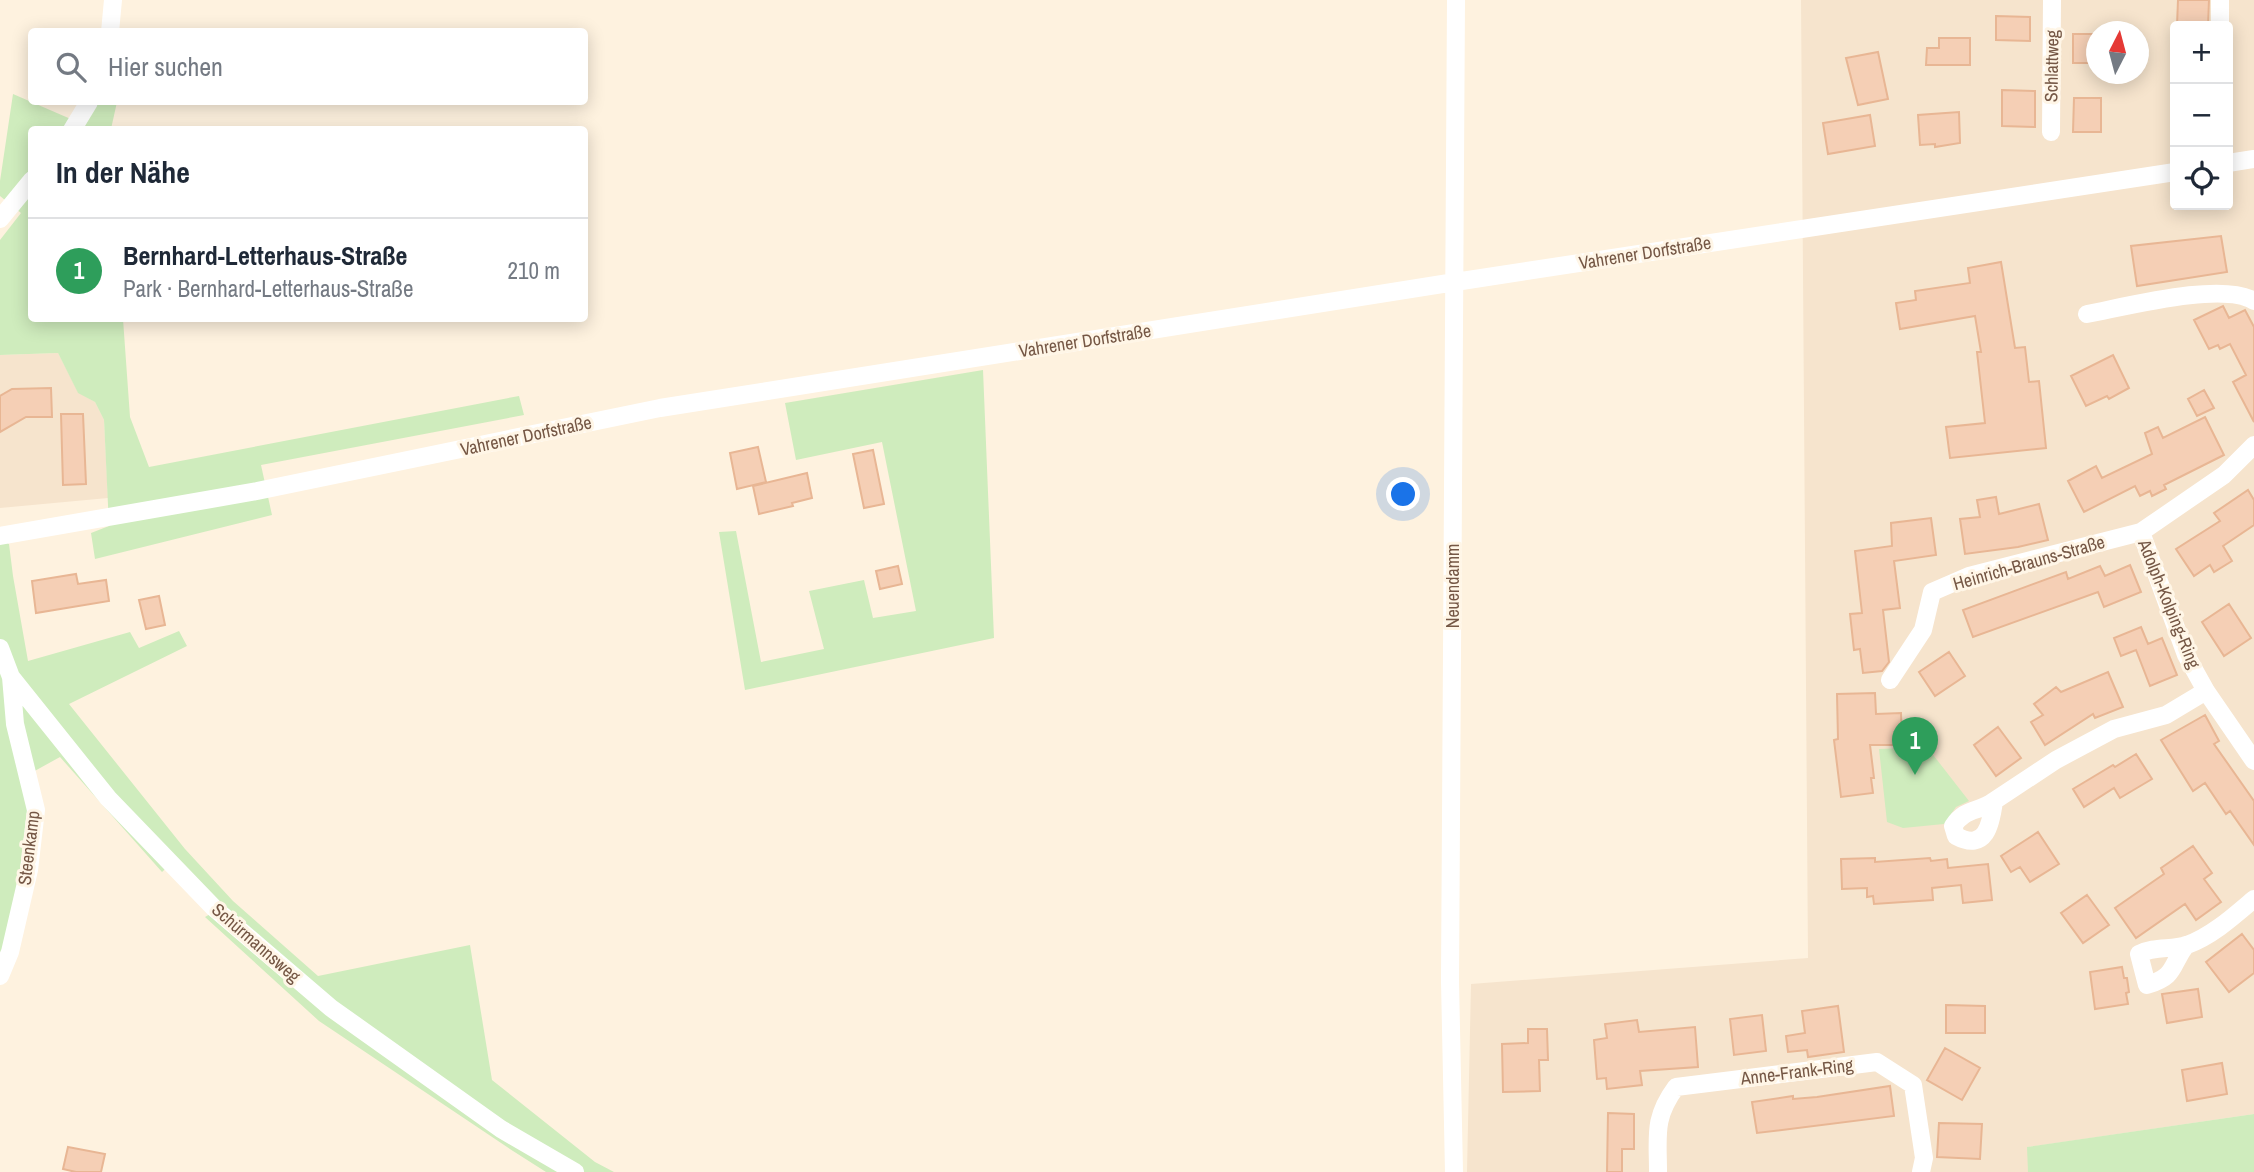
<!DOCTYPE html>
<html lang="de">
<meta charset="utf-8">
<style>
:root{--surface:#fff;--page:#f2f2f3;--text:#1f2937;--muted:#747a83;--line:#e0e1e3;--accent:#f0673c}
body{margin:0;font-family:"Archivo Narrow",sans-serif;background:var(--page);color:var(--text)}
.controls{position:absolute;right:21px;top:21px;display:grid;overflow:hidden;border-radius:7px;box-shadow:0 4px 18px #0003}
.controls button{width:63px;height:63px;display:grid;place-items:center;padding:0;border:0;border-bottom:2px solid var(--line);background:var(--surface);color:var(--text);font:35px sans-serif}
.compass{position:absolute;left:2086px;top:21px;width:63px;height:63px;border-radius:50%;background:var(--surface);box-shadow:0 4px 18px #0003;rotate:6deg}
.you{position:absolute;left:1404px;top:495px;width:24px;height:24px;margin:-18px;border:5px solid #fff;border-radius:50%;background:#1a73e8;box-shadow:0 0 0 10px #1a73e833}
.badge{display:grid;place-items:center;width:46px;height:46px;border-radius:50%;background:var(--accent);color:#fff;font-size:23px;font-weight:700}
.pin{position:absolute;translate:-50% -58px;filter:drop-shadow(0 2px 4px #0008)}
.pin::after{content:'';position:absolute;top:37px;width:24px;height:21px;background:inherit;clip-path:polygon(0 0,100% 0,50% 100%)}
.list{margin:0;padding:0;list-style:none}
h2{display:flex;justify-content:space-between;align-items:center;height:91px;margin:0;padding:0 28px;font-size:30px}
h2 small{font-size:23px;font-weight:400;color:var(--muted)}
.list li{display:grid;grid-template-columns:46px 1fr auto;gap:21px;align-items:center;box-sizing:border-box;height:105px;padding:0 28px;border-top:2px solid var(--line)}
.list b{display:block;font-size:26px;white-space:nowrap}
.list p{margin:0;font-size:23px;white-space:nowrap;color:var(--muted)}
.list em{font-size:23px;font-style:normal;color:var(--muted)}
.icon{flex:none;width:38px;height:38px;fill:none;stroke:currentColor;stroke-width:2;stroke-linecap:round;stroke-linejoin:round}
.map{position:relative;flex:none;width:2254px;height:1172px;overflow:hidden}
.search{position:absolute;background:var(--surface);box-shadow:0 4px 18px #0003;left:28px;top:28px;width:560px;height:77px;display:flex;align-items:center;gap:18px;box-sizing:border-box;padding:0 24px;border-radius:7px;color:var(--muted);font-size:26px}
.panel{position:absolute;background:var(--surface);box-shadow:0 4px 18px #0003;left:28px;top:126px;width:560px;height:196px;border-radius:7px}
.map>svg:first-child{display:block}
.residential{fill:#f6e4cd;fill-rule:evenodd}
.green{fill:#cfecbd}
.building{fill:#f5cfb5;stroke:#e8b694;stroke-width:2}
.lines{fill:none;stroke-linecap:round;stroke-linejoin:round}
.street{stroke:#fff;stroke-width:18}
.labels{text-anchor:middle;stroke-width:6;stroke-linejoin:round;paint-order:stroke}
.street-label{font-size:18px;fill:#755745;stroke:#fff6e7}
</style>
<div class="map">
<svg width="2254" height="1172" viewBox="0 0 2254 1172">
<rect width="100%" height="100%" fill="#fef2df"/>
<path class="residential" d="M 1801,0 L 2254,0 L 2254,1114 L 2028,1147 L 2028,1172 L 1467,1172 L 1471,984 L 1808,958 ZM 2175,26 L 2228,26 L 2228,205 L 2175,205 ZM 2096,32 L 2138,32 L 2138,74 L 2096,74 Z
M 58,353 L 78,392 L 95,402 L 104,420 L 108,498 L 0,508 L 0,355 Z"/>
<path class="green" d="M 13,94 L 80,123 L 91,102 L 117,102 L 111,129 L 32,130 L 32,318 L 123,319 L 130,417 L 149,467 L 519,396 L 524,415 L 261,465 L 272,515 L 95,559 L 91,533 L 109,526 L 104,420 L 95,402 L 78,393 L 58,353 L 0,355 L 0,240 L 21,213 L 0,196 L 0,181 Z
M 983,370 L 994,638 L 745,690 L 719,532 L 736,531 L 761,662 L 824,649 L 809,591 L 864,580 L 873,618 L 916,611 L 882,442 L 796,460 L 785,403 Z
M 0,539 L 9,544 L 13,576 L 28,661 L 130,632 L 139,648 L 179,631 L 187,646 L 69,704 L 185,849 L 233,901 L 318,976 L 470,945 L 492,1080 L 595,1162 L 614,1172 L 546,1172 L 513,1151 L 319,1021 L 205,917 L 219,909 L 175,860 L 162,872 L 60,757 L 22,778 L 30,814 L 25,868 L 0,965 Z
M 1927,747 L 1969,801 L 1956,807 L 1944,824 L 1903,828 L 1887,822 L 1879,749 Z
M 2254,1114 L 2254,1172 L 2028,1172 L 2027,1147 Z"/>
<path class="building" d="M 2178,0 L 2209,0 L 2208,26 L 2177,26 Z
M 1996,16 L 2030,17 L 2030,41 L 1996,40 Z
M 2073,34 L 2096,34 L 2096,63 L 2073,63 Z
M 1939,38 L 1970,38 L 1970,65 L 1926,65 L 1927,48 L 1939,48 Z
M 1878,52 L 1888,99 L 1858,105 L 1846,58 Z
M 2002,90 L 2035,91 L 2035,127 L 2002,126 Z
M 2074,98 L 2101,98 L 2101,132 L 2073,132 Z
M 1959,112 L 1960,143 L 1935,147 L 1935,144 L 1920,145 L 1918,115 Z
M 1870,115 L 1875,146 L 1828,154 L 1823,123 Z
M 2221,236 L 2227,272 L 2137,286 L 2131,246 Z
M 2001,262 L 2015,348 L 2025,347 L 2029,382 L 2039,381 L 2046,448 L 1950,458 L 1946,427 L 1985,423 L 1977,352 L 1981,352 L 1975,316 L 1900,329 L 1896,303 L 1916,300 L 1915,291 L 1970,283 L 1968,268 Z
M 2223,306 L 2229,318 L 2245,310 L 2254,327 L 2254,422 L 2233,382 L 2246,375 L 2230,344 L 2220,349 L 2218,345 L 2209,349 L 2194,320 Z
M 2113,355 L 2129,388 L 2109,399 L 2107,396 L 2086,406 L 2071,376 Z
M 51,388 L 52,417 L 26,417 L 0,432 L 0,396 L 12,389 Z
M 2204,390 L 2214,408 L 2197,416 L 2188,399 Z
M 61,414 L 83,414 L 86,484 L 63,485 Z
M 2205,417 L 2224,455 L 2164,485 L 2166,489 L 2152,496 L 2150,491 L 2140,496 L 2135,486 L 2084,512 L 2068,481 L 2096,466 L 2102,478 L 2152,454 L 2145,433 L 2158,427 L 2163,438 Z
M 758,447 L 766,482 L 737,489 L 730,453 Z
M 873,450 L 884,504 L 864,508 L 853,454 Z
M 807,473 L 812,498 L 792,503 L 793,506 L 759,514 L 753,486 Z
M 2248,490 L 2254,500 L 2254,525 L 2223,546 L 2232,561 L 2214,572 L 2210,565 L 2194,576 L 2176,549 L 2220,521 L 2214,513 Z
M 1996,497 L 1999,514 L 2039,504 L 2048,540 L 2018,547 L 1965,554 L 1960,519 L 1980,517 L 1977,500 Z
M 1931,518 L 1936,555 L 1894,561 L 1900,608 L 1883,610 L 1889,662 L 1882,671 L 1863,673 L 1860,649 L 1854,650 L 1850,614 L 1862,613 L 1855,551 L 1892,546 L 1891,523 Z
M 2130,565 L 2141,592 L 2104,607 L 2098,592 L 1973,637 L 1963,610 L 2066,572 L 2068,579 L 2100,566 L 2105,576 Z
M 898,566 L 902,584 L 880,589 L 876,571 Z
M 76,574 L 78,584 L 106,580 L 109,601 L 36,613 L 32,581 Z
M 159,596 L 165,625 L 146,629 L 139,600 Z
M 2229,604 L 2251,638 L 2224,656 L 2202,622 Z
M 2141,627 L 2148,644 L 2162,638 L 2177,675 L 2150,686 L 2136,650 L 2121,656 L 2114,638 Z
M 1949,652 L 1965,676 L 1935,696 L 1919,672 Z
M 2108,672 L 2123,707 L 2095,718 L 2093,714 L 2045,745 L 2031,722 L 2043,715 L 2034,704 L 2056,687 L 2061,692 Z
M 1875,693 L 1876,714 L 1901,713 L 1902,745 L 1870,745 L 1874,778 L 1871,778 L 1873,793 L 1841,797 L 1834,740 L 1838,739 L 1837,694 Z
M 2205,715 L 2219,741 L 2214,744 L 2254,801 L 2254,845 L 2230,811 L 2226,814 L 2205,783 L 2193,791 L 2161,740 Z
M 1998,727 L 2021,758 L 1996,776 L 1974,745 Z
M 2136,754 L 2152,779 L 2120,798 L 2114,788 L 2084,807 L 2073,789 L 2113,765 L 2115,767 Z
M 2038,832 L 2059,864 L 2030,882 L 2020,867 L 2011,872 L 2001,856 Z
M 2193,846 L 2212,873 L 2204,879 L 2221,902 L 2196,920 L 2185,904 L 2136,938 L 2115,908 L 2164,874 L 2161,868 Z
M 1875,858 L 1875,862 L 1930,858 L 1931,861 L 1947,859 L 1948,868 L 1988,864 L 1992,900 L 1963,903 L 1961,885 L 1932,888 L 1933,900 L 1874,904 L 1873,896 L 1867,897 L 1867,888 L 1842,889 L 1841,859 Z
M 2087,895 L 2109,925 L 2083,943 L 2061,913 Z
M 2242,934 L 2254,950 L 2254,973 L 2229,992 L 2206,962 Z
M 2122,967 L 2124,978 L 2127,978 L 2129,992 L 2126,993 L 2128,1004 L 2095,1009 L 2090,972 Z
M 2198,989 L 2202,1017 L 2167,1023 L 2162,994 Z
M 1946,1005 L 1985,1006 L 1985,1033 L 1946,1033 Z
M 1838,1006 L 1844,1052 L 1808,1057 L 1807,1050 L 1788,1052 L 1786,1036 L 1805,1033 L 1802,1011 Z
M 1762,1015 L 1766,1051 L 1734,1055 L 1730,1019 Z
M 1637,1020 L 1639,1032 L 1695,1027 L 1698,1067 L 1640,1071 L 1642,1085 L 1607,1089 L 1606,1078 L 1597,1079 L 1594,1040 L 1607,1038 L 1605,1024 Z
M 1528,1029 L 1547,1029 L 1548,1060 L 1539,1060 L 1540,1091 L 1503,1092 L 1502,1044 L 1528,1043 Z
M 1945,1048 L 1980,1068 L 1962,1100 L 1927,1080 Z
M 2222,1063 L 2227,1094 L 2187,1101 L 2182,1070 Z
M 1890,1086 L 1894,1116 L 1757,1133 L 1752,1102 L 1793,1096 L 1793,1099 L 1817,1097 Z
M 1608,1113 L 1634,1114 L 1634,1149 L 1622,1149 L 1622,1172 L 1607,1172 Z
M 1939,1123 L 1982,1124 L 1980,1159 L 1937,1157 Z
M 68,1147 L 105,1154 L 101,1172 L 76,1172 L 63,1169 Z"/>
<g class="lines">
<path class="street" d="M 2220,26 L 2220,0
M 110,32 L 113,0
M 72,130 L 89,102
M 2051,132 L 2052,0
M 2228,163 L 2254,159
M 0,219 L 32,180
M 2087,314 C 2125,307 2223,281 2254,301
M 2254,445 L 2224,475 L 2141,532 L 2186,655 L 2206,691 L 2254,761
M 0,536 L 257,491 L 660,408 L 1455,282 L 2175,172
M 0,648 L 11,677 L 108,798 L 214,908 L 331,1008 L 501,1129 L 575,1172
M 1890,680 L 1923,630 L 1932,592 L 1969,576 L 2141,532
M 1994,801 C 1991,824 1986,852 1956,836 L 1953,826 C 1966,807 1978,813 1994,801 L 2056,760 L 2114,729 L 2166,715 L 2206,691
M 2186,945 C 2170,966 2177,976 2147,985 L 2139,954 C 2154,946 2171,950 2187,945 C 2212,936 2234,916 2254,899
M 0,976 L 10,952 L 29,870 L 36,810 L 15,724 L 11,677
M 1454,1172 L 1450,981 L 1456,0
M 1658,1172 C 1658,1136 1653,1118 1676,1087 L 1877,1062 L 1913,1085 L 1924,1158 L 1921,1172"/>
</g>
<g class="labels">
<g class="street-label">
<text transform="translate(2052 66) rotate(-89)" y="6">Schlattweg</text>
<text transform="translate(1645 253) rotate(-9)" y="6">Vahrener Dorfstraße</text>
<text transform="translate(1085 341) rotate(-9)" y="6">Vahrener Dorfstraße</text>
<text transform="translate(526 436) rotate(-12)" y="6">Vahrener Dorfstraße</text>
<text transform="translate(2029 563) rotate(-16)" y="6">Heinrich-Brauns-Straße</text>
<text transform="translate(1453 586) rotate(-90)" y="6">Neuendamm</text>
<text transform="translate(2169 604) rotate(68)" y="6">Adolph-Kolping-Ring</text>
<text transform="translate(29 848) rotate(-83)" y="6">Steenkamp</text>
<text transform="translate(256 943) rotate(41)" y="6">Schürmannsweg</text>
<text transform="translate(1797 1072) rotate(-7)" y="6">Anne-Frank-Ring</text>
</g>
</g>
</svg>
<div class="controls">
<button>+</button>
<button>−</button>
<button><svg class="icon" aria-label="locate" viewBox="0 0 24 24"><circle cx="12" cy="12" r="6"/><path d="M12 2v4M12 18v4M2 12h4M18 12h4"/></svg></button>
</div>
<svg class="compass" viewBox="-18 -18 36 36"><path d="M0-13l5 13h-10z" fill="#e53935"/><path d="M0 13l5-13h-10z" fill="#747a83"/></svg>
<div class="you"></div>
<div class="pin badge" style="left:1915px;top:775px;background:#2e9e5b">1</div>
<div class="search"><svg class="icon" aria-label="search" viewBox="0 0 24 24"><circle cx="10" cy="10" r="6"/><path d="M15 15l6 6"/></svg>Hier suchen</div>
<section class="panel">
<h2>In der Nähe<small></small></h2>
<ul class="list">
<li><span class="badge" style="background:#2e9e5b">1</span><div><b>Bernhard-Letterhaus-Straße</b><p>Park · Bernhard-Letterhaus-Straße</p></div><em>210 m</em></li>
</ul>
</section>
</div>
